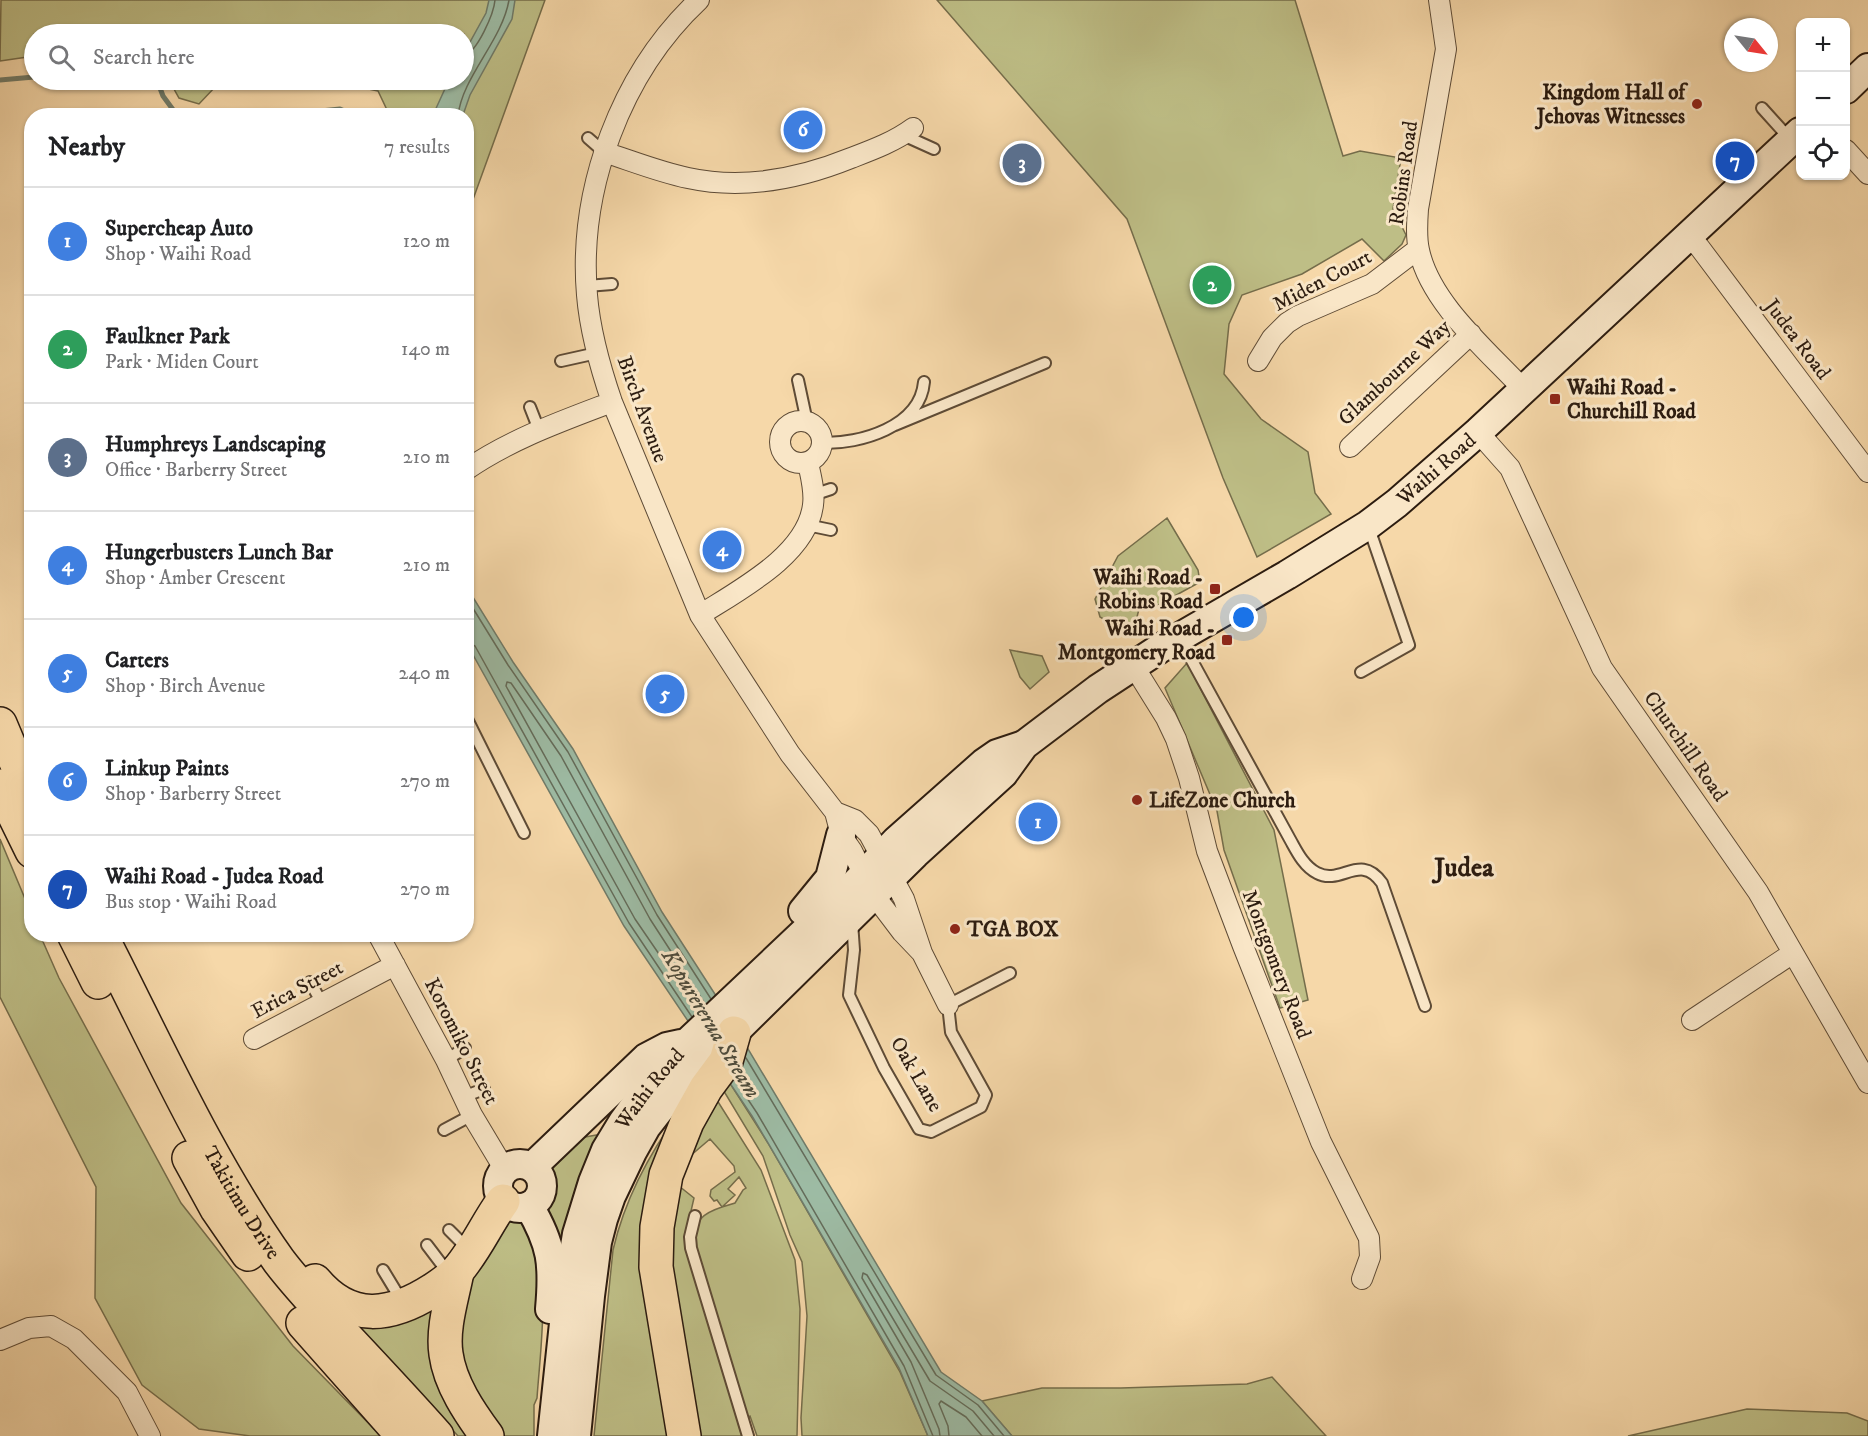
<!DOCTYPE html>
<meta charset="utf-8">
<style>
:root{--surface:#fff;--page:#f6f6f6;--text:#202124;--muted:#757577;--line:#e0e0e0;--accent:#8f2418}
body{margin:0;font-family:"IM FELL DW Pica",serif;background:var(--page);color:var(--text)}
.controls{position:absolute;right:18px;top:18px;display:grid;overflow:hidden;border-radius:12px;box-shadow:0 2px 4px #0004}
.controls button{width:54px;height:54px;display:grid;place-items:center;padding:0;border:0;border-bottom:2px solid var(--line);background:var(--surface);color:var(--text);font:30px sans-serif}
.compass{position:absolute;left:1724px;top:18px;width:54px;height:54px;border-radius:50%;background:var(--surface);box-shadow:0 2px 4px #0004;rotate:120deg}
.you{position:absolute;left:1244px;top:618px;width:21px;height:21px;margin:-15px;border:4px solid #fff;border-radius:50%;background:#1a73e8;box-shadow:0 0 0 9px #1a73e833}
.badge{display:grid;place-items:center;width:39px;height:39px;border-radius:50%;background:var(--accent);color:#fff;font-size:20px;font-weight:700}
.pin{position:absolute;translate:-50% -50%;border:3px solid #fff;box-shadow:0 2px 6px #0006}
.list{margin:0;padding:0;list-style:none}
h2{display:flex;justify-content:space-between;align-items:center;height:78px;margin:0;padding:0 24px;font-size:26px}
h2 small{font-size:20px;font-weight:400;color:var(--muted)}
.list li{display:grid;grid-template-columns:39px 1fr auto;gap:18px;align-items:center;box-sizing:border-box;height:108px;padding:0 24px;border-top:2px solid var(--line)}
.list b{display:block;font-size:22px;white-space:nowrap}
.list p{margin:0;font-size:20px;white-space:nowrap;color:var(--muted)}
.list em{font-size:20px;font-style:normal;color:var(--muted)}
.icon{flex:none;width:33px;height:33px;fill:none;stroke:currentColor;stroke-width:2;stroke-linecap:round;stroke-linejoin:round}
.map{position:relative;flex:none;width:1868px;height:1436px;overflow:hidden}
.search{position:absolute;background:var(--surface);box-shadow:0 2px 4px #0004;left:24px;top:24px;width:450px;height:66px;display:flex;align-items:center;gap:15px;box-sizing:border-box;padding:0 21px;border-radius:33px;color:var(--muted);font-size:22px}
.panel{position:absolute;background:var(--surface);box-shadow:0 2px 4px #0004;left:24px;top:108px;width:450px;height:834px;border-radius:24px}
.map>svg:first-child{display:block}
.green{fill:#bebe86;stroke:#756d4b;stroke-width:1.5;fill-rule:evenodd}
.water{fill:#9dbba4;stroke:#707b69;stroke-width:1.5}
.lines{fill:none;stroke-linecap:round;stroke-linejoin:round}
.shore{stroke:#646c5a;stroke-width:1.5}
.stream{stroke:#707b69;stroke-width:5}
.service-casing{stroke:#5e4b36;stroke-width:14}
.minor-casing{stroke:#5e4b36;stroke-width:22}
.secondary-casing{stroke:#2c1c10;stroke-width:32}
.trunk-casing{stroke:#2c1c10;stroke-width:36}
.service{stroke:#f9e6c7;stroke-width:10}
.minor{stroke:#f9e6c7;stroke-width:20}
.secondary{stroke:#f9e6c7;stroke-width:28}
.trunk{stroke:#f6d8a9;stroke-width:33}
.poi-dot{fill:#8f2418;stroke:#f9e6c7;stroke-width:2}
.labels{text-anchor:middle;stroke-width:6;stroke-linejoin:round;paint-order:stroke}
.poi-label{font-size:21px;font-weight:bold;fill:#2c1c10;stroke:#f9e6c7;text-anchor:end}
.street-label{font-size:21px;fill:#2c1c10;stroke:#f9e6c7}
.water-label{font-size:22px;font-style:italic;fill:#4e4c3c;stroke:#f9e6c7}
.district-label{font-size:27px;font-weight:bold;fill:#2c1c10;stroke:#f9e6c7}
</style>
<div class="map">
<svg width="1868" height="1436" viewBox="0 0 1868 1436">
<rect width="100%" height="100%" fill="#f6d8a9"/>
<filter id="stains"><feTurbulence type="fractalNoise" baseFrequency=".00333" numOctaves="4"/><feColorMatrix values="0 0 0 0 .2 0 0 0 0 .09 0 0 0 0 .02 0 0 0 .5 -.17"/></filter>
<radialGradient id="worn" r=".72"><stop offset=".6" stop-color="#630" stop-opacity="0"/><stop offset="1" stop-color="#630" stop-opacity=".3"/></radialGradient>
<path class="green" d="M 1,0 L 545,0 L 467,216 L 466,116 L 387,115 L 387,110 L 378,91 L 354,86 L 216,86 L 199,104 L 179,98 L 169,80 L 464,80 L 464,34 L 34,34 L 34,56 L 0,61 Z
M 937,0 L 1295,0 L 1343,156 L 1360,151 L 1401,158 L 1393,209 L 1406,235 L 1402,244 L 1384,261 L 1362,239 L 1302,274 L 1242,295 L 1229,324 L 1224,374 L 1261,419 L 1308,452 L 1315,493 L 1331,514 L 1257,557 L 1223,478 L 1127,219 Z
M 1167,518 L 1198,570 L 1200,582 L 1151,609 L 1139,609 L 1136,621 L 1122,630 L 1100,617 L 1095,599 L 1118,556 Z
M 1010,650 L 1042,656 L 1049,672 L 1030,689 L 1020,677 Z
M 1187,663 L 1274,830 L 1308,1000 L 1280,1008 L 1224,850 L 1217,811 L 1165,688 Z
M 0,839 L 31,913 L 32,934 L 40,935 L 59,978 L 181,1203 L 293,1346 L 381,1436 L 250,1436 L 199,1429 L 142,1385 L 95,1298 L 96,1187 L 0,997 Z
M 728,1080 L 768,1143 L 900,1372 L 928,1436 L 802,1436 L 801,1418 L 807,1316 L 802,1262 L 790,1235 L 763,1156 L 722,1088 Z
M 715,1097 L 761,1170 L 795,1260 L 800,1309 L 797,1436 L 757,1436 L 750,1416 L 738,1423 L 742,1436 L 694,1436 L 665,1278 L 682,1160 ZM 710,1139 L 734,1166 L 735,1172 L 711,1190 L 710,1196 L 714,1201 L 717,1200 L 722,1207 C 698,1215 698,1221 690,1244 L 688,1224 L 694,1198 L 679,1186 L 689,1157 ZM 739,1177 L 746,1188 L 743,1190 L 735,1203 L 722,1207 L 735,1195 L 728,1189 Z
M 681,1110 L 669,1148 L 674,1436 L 594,1436 L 613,1250 C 625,1198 650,1152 681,1110 Z
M 602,1134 L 577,1183 L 567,1220 L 559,1265 L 547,1212 C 560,1192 558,1183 549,1162 L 574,1139 Z
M 518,1219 L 527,1221 C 552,1276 541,1340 537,1398 L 534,1405 L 534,1436 L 497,1436 L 475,1401 L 454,1334 L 464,1293 L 482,1252 L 506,1223 Z
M 443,1291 L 483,1436 L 458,1436 L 362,1330 L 358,1322 Z
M 1272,1377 L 1326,1436 L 1012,1436 L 982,1401 L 1042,1388 L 1121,1388 L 1247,1384 Z
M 1747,1409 L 1847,1413 L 1868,1421 L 1868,1436 L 1628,1436 Z"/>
<path class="water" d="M 489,0 L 515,0 L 512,19 L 470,95 L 463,115 L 433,115 L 449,80 L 464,80 L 464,53 L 486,13 Z
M 466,586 L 513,662 L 573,749 L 662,912 L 720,1002 L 941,1372 L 982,1401 L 1012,1436 L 928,1436 L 899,1368 L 768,1143 L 752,1116 L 624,926 L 467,644 Z"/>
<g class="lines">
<path class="shore" d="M 464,55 C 477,53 494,13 495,0
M 458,116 C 462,77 502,41 509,0
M 466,597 L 508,665 L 568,752 L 657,915 L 711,999
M 466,642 L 475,646 L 629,923 L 692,1017
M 698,1011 L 635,919 L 506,686 L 507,682 L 511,683 L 561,756 L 650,919 L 705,1004
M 746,1058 L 936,1375 L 978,1405 L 1004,1436
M 735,1080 L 757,1113 L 904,1366 L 933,1436
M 940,1436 L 939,1429 L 911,1362 L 862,1278 L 863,1273 L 867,1275 L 930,1381 L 973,1411 L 994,1436
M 949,1436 L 948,1426 L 939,1404 L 941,1401 L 966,1417 L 982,1436"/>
<path class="stream" d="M 0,80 L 34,77
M 157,80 L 163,96 L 174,111 L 233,116
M 272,116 L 340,109 L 356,116"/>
<defs>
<path id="service" d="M 1762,108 L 1790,139
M 903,135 L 934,149
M 588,138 L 604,152
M 587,286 L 612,284
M 561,361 L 597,353
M 798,380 L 807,422
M 530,407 L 539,430
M 895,425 L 1045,363
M 822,443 C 860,444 920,427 924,382
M 813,495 L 831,489
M 807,525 L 831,530
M 1179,637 L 1292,843 C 1298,854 1305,867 1317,873 C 1341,886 1360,852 1382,883 L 1425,1006
M 1361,672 L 1409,645 L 1369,528
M 466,717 L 524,833
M 852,922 L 854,950 L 849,995 L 884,1068 L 919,1129 L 931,1132 L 981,1107 L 986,1095 L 951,1032 L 948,1005 L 1010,973
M 310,982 L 322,1003
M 446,1060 L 465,1048
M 463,1097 L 484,1089
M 444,1130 L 472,1115
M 695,1216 L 690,1237 L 691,1248 L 748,1436
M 449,1230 L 468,1249
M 427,1245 L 449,1274
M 383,1270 L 403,1303"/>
<path id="minor" d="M 699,0 C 621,73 578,189 587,295 C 590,332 600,367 612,402 L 700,615 L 790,754 L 835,812 L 841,835 L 852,851 L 874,895 L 902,932 L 922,953
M 1439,0 L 1446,49 L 1418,209 C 1417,223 1416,237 1419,250 C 1430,303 1487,350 1523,389
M 1846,150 L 1868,174
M 604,152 C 632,161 659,172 688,178 C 743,190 799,179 851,158 C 872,150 894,142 913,128
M 1689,235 L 1700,248 L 1868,472
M 1258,361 L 1272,338 L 1287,323 L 1298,316 L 1372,284 L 1418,249
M780 442a21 21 0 1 1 42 0a21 21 0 1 1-42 0Z
M 1478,432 L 1510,468 L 1602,668 L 1758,892 L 1868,1083
M 1350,447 L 1471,334
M 466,470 C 511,439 562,421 612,402
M 700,615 C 739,590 807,555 813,505 C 815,491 811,477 808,463
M 1133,665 L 1166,718 L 1176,739 L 1189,778 L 1207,851 L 1243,946 L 1321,1142 L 1369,1238 L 1370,1257 L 1362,1279
M 835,812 L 855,820 L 869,834 L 904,899 L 922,953 L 948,1005
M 378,934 L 446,1060 L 472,1115 L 505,1170
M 1692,1020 L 1793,953
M 254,1039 L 395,965
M 0,1340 L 29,1328 L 51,1326 L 74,1339 L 127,1392 L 150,1436"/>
<g id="secondary">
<path d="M 1846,89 L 1868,68"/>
<path d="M 803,911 L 830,878 L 841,835"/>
<circle cx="520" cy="1186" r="22"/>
<path d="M 532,1167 L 646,1058 L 667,1047 L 681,1044"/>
<path d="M 529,1206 C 552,1245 554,1264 550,1309"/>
<path id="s1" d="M 552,1436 L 567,1295 L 577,1234 L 593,1182 L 606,1150 L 623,1122 L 650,1085 L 688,1042 L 851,888 L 896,841 L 984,763 L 997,754 L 1021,746"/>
<path id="s2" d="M 576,1436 L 590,1296 L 597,1242 L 603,1219 L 611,1196 L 632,1152 L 646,1127 L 667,1100 L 705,1061 L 915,854 L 1003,774 L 1024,745 L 1098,689 L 1159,649 L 1287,575 L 1368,525 L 1397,503 L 1478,432 L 1800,132"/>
</g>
<g id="trunk">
<path d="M 0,724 L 32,800"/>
<path d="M 0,786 L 32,851"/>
<path d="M 74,934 L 98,982"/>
<path id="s3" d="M 100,934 C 157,1045 207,1159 279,1261 C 298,1286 320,1309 342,1333 C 374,1367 406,1401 437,1436"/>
<path d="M 189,1158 L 217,1209 L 248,1254"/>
<path d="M 457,1272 C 452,1298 442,1328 446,1354 C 450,1384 470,1413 487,1436"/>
<path d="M 315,1281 C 350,1323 391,1317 433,1290 C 441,1284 452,1278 458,1270 C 476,1249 487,1223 503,1201"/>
<path d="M 303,1323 L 403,1436"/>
<path d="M 684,1436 L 656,1267 L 657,1227 L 666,1175 L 687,1122 L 706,1088 L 726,1061 L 734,1033"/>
</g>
</defs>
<use href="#service" class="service-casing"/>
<use href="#minor" class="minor-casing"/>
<use href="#secondary" class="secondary-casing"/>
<use href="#trunk" class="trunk-casing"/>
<use href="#service" class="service"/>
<use href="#minor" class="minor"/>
<use href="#secondary" class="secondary"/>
<use href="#trunk" class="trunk"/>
</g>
<g class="poi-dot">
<circle cx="1697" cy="104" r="6"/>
<rect x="1549" y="393" width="12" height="12" rx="3"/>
<rect x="1209" y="583" width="12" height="12" rx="3"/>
<rect x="1221" y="634" width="12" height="12" rx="3"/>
<circle cx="1137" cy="800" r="6"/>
<circle cx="955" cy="929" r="6"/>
</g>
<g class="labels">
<g class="poi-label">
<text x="1685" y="99">Kingdom Hall of<tspan x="1685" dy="24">Jehovas Witnesses</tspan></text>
<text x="1567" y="394" text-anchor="start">Waihi Road -<tspan x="1567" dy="24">Churchill Road</tspan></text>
<text x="1203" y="584">Waihi Road -<tspan x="1203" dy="24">Robins Road</tspan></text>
<text x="1215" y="635">Waihi Road -<tspan x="1215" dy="24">Montgomery Road</tspan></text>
<text x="1149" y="807" text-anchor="start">LifeZone Church</text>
<text x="967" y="936" text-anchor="start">TGA BOX</text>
</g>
<g class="street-label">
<text transform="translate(1403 173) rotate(-82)" y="7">Robins Road</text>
<text transform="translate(1322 280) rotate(-28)" y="7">Miden Court</text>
<text transform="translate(1798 339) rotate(53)" y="7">Judea Road</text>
<text transform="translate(1394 372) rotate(-43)" y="7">Glambourne Way</text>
<text transform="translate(643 409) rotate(70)" y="7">Birch Avenue</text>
<text dy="7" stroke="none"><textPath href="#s2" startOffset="1356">Waihi Road</textPath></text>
<text transform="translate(1686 746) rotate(55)" y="7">Churchill Road</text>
<text transform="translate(1277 964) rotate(69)" y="7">Montgomery Road</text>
<text transform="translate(297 989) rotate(-28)" y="7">Erica Street</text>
<text transform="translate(462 1041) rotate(63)" y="7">Koromiko Street</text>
<text transform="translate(917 1074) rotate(60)" y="7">Oak Lane</text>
<text dy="7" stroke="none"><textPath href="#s1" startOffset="368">Waihi Road</textPath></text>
<text dy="7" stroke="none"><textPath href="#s3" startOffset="304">Takitimu Drive</textPath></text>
</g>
<g class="water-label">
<text transform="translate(712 1023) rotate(59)" y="8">Kopurererua Stream</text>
</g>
<g class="district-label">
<text x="1464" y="876">Judea</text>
</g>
</g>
<rect width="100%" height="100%" filter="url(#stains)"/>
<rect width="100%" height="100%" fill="url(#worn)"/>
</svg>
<div class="controls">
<button>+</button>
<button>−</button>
<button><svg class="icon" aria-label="locate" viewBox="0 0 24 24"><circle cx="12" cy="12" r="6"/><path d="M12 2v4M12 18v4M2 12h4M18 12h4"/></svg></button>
</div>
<svg class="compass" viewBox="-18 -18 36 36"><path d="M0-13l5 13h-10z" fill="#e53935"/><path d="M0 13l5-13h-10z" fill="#757577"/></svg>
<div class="you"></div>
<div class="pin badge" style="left:1038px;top:822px;background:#3f7fe0">1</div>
<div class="pin badge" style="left:1212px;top:285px;background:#2e9e5b">2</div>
<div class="pin badge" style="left:1022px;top:163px;background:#5c6f8a">3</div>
<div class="pin badge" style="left:722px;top:550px;background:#3f7fe0">4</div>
<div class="pin badge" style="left:665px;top:694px;background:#3f7fe0">5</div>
<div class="pin badge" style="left:803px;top:130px;background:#3f7fe0">6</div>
<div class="pin badge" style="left:1735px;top:161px;background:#1a4fb4">7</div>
<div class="search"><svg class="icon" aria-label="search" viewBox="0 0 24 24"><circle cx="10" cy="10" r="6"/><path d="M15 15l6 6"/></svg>Search here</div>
<section class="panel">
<h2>Nearby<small>7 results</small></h2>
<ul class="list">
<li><span class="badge" style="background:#3f7fe0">1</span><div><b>Supercheap Auto</b><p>Shop · Waihi Road</p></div><em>120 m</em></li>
<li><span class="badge" style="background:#2e9e5b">2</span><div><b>Faulkner Park</b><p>Park · Miden Court</p></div><em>140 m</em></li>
<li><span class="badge" style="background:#5c6f8a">3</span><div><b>Humphreys Landscaping</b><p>Office · Barberry Street</p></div><em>210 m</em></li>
<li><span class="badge" style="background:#3f7fe0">4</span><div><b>Hungerbusters Lunch Bar</b><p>Shop · Amber Crescent</p></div><em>210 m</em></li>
<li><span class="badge" style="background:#3f7fe0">5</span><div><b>Carters</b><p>Shop · Birch Avenue</p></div><em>240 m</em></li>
<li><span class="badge" style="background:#3f7fe0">6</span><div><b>Linkup Paints</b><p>Shop · Barberry Street</p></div><em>270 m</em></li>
<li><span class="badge" style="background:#1a4fb4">7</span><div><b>Waihi Road - Judea Road</b><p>Bus stop · Waihi Road</p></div><em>270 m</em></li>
</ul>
</section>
</div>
